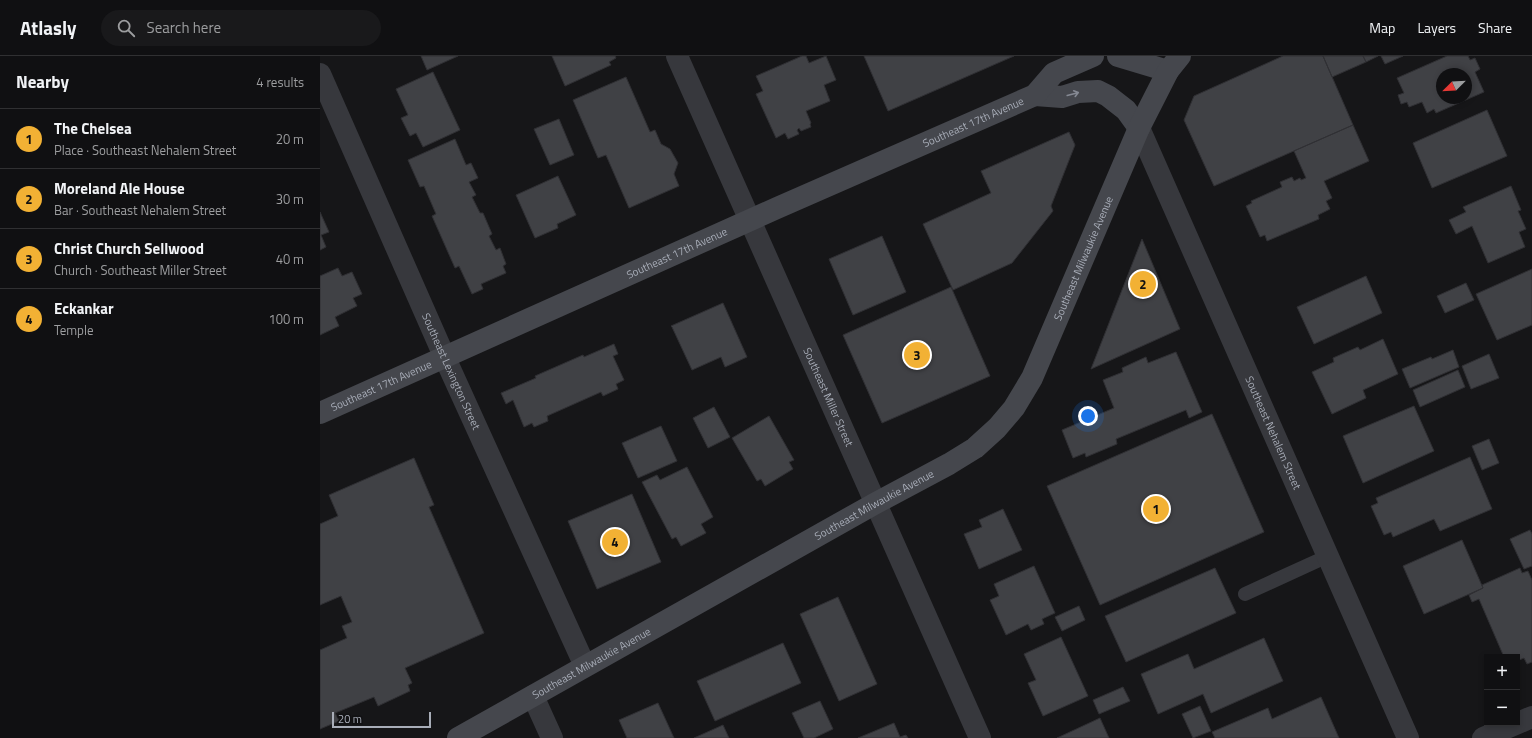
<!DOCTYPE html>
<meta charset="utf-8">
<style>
:root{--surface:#101012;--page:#19191b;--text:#f1f3f6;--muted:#9c9d9f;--line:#303032;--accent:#f2b134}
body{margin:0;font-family:"Titillium Web",sans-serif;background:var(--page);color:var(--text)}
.controls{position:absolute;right:12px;bottom:12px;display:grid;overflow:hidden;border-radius:0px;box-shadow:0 2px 6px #0003}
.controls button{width:36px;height:36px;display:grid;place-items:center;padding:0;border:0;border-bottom:1px solid var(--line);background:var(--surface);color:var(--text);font:20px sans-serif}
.compass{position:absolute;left:1116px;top:12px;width:36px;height:36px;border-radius:50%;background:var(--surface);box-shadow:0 2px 6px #0003;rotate:246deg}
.scale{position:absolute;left:12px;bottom:10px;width:99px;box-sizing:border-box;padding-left:4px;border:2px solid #a8adb8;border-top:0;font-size:11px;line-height:14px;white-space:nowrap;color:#a8adb8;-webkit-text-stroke:3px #111113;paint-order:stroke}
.you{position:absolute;left:768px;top:360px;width:14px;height:14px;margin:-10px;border:3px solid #fff;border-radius:50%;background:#1a73e8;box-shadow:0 0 0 6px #1a73e833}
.badge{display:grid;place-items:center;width:26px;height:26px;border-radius:50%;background:var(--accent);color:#111;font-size:13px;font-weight:700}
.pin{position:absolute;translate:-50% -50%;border:2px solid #fff;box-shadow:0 1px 4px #0006}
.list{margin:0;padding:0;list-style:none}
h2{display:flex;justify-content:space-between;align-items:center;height:52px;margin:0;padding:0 16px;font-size:17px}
h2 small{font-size:13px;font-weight:400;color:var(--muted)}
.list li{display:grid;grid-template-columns:26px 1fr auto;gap:12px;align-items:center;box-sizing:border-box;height:60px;padding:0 16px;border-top:1px solid var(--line)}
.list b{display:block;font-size:15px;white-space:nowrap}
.list p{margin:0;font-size:13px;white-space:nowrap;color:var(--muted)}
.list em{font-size:13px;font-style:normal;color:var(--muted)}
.icon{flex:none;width:22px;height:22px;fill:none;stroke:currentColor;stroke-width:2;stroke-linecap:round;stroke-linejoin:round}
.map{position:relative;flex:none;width:1212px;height:682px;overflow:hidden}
header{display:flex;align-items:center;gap:24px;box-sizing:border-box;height:56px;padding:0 20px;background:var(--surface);border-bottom:1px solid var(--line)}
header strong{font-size:19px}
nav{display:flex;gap:22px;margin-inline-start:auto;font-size:14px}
.search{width:280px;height:36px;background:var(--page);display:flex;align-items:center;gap:10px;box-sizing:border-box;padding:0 14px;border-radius:22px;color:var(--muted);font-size:15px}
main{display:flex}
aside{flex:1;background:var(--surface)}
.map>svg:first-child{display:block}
.building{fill:#404145;stroke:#303034;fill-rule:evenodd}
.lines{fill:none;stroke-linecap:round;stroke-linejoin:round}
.lane{stroke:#37383d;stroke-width:14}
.street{stroke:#37383d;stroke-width:22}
.secondary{stroke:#45474d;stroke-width:22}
.oneway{stroke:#858993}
.labels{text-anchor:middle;stroke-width:4;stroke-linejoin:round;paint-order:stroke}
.street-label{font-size:11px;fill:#a8adb8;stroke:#111113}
</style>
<header>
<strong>Atlasly</strong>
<div class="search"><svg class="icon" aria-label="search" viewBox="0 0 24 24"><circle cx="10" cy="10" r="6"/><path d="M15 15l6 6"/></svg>Search here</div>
<nav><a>Map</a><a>Layers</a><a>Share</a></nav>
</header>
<main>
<aside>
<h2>Nearby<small>4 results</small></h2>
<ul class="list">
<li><span class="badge">1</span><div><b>The Chelsea</b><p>Place · Southeast Nehalem Street</p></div><em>20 m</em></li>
<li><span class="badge">2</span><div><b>Moreland Ale House</b><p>Bar · Southeast Nehalem Street</p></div><em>30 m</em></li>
<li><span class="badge">3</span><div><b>Christ Church Sellwood</b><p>Church · Southeast Miller Street</p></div><em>40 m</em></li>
<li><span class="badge">4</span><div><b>Eckankar</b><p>Temple</p></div><em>100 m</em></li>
</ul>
</aside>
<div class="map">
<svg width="1212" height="682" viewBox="0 0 1212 682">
<rect width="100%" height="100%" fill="#161618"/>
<path class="building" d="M 101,0 L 138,0 L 107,14 Z
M 232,0 L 295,0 L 296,2 L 289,6 L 291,9 L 245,30 Z
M 482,0 L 486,0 L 489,7 L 506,0 L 516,24 L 504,29 L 510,45 L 486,55 L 491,67 L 490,68 L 491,71 L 481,75 L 479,72 L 477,74 L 479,78 L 468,83 L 465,77 L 456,82 L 436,38 L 443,35 L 436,20 Z
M 544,0 L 694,0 L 568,55 Z
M 963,0 L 1003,0 L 1033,69 L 894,130 L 864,64 L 874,40 Z
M 1003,0 L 1043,0 L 1046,6 L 1012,21 Z
M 1043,0 L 1058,0 L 1046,6 Z
M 1061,0 L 1083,0 L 1065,8 Z
M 1127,0 L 1148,0 L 1150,4 L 1155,2 L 1160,13 L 1155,16 L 1164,36 L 1116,57 L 1114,53 L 1107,57 L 1102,46 L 1089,51 L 1087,46 L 1081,48 L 1078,39 L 1084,37 L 1077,22 ZM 1122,18 L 1146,18 L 1146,42 L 1122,42 Z
M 113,16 L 140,74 L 103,91 L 96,77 L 90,80 L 81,62 L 88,59 L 76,33 Z
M 306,21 L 330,76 L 335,74 L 341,88 L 350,93 L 358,107 L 354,118 L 359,130 L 309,152 L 286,99 L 278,102 L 253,44 Z
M 1167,54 L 1187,100 L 1112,132 L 1093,87 Z
M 239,63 L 254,99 L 230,109 L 214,73 Z
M 1033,69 L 1049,105 L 1004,125 L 1012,142 L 1006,145 L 1010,153 L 998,159 L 999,163 L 947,185 L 945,179 L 940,181 L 926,150 L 932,147 L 931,145 L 962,131 L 960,126 L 972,121 L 974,125 L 980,122 L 981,124 L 986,122 L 974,95 Z
M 749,76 L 755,89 L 731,150 L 733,155 L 692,207 L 633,234 L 603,168 L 671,137 L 661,115 Z
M 135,83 L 146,109 L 151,107 L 158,122 L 149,126 L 156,139 L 152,141 L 160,157 L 163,157 L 172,178 L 169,180 L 176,194 L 180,192 L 186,208 L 183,210 L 186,217 L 161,228 L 163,233 L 152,238 L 139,210 L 135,212 L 112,160 L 116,158 L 104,130 L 100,131 L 88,104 Z
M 238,120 L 256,159 L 237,168 L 238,172 L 215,182 L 196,139 Z
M 1191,130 L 1201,154 L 1198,155 L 1206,173 L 1199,176 L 1205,191 L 1168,207 L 1152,170 L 1136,178 L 1129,164 L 1146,156 L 1143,151 Z
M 0,156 L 9,176 L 1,179 L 6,191 L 0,194 Z
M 562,180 L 586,236 L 533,259 L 509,203 Z
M 822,183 L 860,273 L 771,313 Z
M 18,212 L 22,220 L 32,216 L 42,238 L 33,242 L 37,250 L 15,261 L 19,270 L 0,279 L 0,220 Z
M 1212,213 L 1212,269 L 1177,284 L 1156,238 Z
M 1046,220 L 1062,257 L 994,288 L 977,251 Z
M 1146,227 L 1154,244 L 1125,257 L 1117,240 Z
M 631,231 L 670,320 L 562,367 L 523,279 Z
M 403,247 L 427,301 L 405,311 L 401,301 L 372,314 L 352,271 L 351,270 Z
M 1063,283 L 1078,318 L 1043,334 L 1046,342 L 1012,358 L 992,316 L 1014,306 L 1013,302 L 1038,291 L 1040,294 Z
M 294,288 L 298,298 L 293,300 L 304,324 L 296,328 L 298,333 L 283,340 L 281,336 L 227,360 L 228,365 L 214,371 L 212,367 L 204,371 L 193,344 L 186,348 L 181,337 L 216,322 L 215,320 L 263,299 L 264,301 Z
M 1133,294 L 1139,311 L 1090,332 L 1082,313 L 1111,301 L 1112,303 Z
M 856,296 L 882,356 L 869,362 L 866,354 L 796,383 L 797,388 L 766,401 L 765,397 L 753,402 L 742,374 L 794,352 L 783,324 L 803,316 L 802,312 L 826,301 L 828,307 Z
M 1169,298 L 1179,322 L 1151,333 L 1142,310 Z
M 1138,314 L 1145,331 L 1100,351 L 1093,334 Z
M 1094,350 L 1114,395 L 1043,427 L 1023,380 Z
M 394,351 L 410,381 L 388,392 L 373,362 Z
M 892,358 L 944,476 L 780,549 L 727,430 Z
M 449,360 L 474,404 L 469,406 L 473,413 L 445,430 L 441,423 L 437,425 L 412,382 Z
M 341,370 L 357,405 L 318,422 L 302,387 Z
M 1169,383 L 1179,407 L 1162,414 L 1152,390 Z
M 1150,401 L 1172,453 L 1120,475 L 1114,463 L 1073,481 L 1071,476 L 1064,479 L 1051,450 L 1058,447 L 1056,442 Z
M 94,402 L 114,449 L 109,451 L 164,577 L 85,612 L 92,627 L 88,629 L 90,635 L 58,650 L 54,641 L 15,657 L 19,665 L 0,673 L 0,594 L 27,582 L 22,570 L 32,566 L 21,540 L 0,549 L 0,468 L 18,460 L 9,439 Z
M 367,411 L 393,461 L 381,468 L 386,477 L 361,490 L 356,481 L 352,483 L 322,426 L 337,419 L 340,424 Z
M 312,438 L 341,506 L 277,533 L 248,465 Z
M 683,453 L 702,494 L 659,513 L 644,478 L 662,471 L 659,464 Z
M 1210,474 L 1212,478 L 1212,510 L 1204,513 L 1190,483 Z
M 1142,484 L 1163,532 L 1104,558 L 1083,510 Z
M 714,510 L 735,557 L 722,563 L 724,568 L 711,574 L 708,568 L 686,579 L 670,544 L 679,540 L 674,528 Z
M 895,512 L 916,557 L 806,606 L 785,560 Z
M 1200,512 L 1202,517 L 1208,515 L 1212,524 L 1212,606 L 1207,608 L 1204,602 L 1197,605 L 1197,601 L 1184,601 L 1159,543 L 1152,546 L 1149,539 L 1163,532 L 1162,529 Z
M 518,541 L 557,628 L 519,645 L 480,558 Z
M 759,550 L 765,564 L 742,575 L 735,561 Z
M 741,581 L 768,640 L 723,660 L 708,627 L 716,624 L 704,598 Z
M 944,582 L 963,625 L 891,657 L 883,638 L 838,658 L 821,618 L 868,598 L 874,613 Z
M 463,587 L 481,627 L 395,665 L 377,625 Z
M 803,631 L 810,645 L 779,658 L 773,644 Z
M 1001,641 L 1019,682 L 895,682 L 892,676 L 948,652 L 952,663 Z
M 500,645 L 513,673 L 494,682 L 484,682 L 472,657 Z
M 338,647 L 354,682 L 307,682 L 299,664 Z
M 880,650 L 891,675 L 873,682 L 862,658 Z
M 780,662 L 789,682 L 737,682 Z
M 574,667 L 580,681 L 586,679 L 588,682 L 538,682 Z
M 403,669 L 409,682 L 374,682 Z"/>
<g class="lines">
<path class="lane" d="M 925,538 L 1008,500"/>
<g class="street">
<path id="s1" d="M 357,0 L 660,682"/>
<path id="s2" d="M 0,18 L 125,302 L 265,610"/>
<path id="s3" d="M 819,72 L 1088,682"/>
<path d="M 213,640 L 232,682"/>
<path d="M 1163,682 L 1212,661"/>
</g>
<g class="secondary">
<path d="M 798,0 L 848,15"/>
<path d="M 715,39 L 742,41 L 758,36 L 778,35 L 788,40 L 806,54 L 819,72"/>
<path id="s4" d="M 0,357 L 457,152 L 715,39 L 734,17 L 773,0"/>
<path id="s5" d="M 138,682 L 556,447 L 629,408 L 655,392 L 677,372 L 694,352 L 712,322 L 819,72 L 848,15 L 860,0"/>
</g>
</g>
<defs><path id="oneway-shaft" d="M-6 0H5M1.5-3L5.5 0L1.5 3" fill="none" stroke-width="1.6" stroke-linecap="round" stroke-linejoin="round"/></defs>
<use class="oneway" href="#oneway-shaft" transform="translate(753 38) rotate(-15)"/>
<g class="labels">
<g class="street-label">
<text dy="4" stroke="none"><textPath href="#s4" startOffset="715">Southeast 17th Avenue</textPath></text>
<text dy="4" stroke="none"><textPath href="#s4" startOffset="391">Southeast 17th Avenue</textPath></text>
<text dy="4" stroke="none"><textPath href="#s5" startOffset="814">Southeast Milwaukie Avenue</textPath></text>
<text dy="4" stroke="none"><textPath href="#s2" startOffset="325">Southeast Lexington Street</textPath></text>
<text dy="4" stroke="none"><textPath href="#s4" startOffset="67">Southeast 17th Avenue</textPath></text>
<text dy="4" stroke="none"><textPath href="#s1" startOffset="373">Southeast Miller Street</textPath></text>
<text dy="4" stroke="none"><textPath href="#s3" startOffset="333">Southeast Nehalem Street</textPath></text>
<text dy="4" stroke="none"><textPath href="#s5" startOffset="477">Southeast Milwaukie Avenue</textPath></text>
<text dy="4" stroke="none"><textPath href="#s5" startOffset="153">Southeast Milwaukie Avenue</textPath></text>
</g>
</g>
</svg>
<div class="controls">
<button>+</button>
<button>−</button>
</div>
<svg class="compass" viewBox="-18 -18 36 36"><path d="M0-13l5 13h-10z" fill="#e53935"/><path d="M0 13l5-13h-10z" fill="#9c9d9f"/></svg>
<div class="scale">20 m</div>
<div class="you"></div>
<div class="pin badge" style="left:836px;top:453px">1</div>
<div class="pin badge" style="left:823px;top:228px">2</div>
<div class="pin badge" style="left:597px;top:299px">3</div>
<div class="pin badge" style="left:295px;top:486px">4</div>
</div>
</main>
